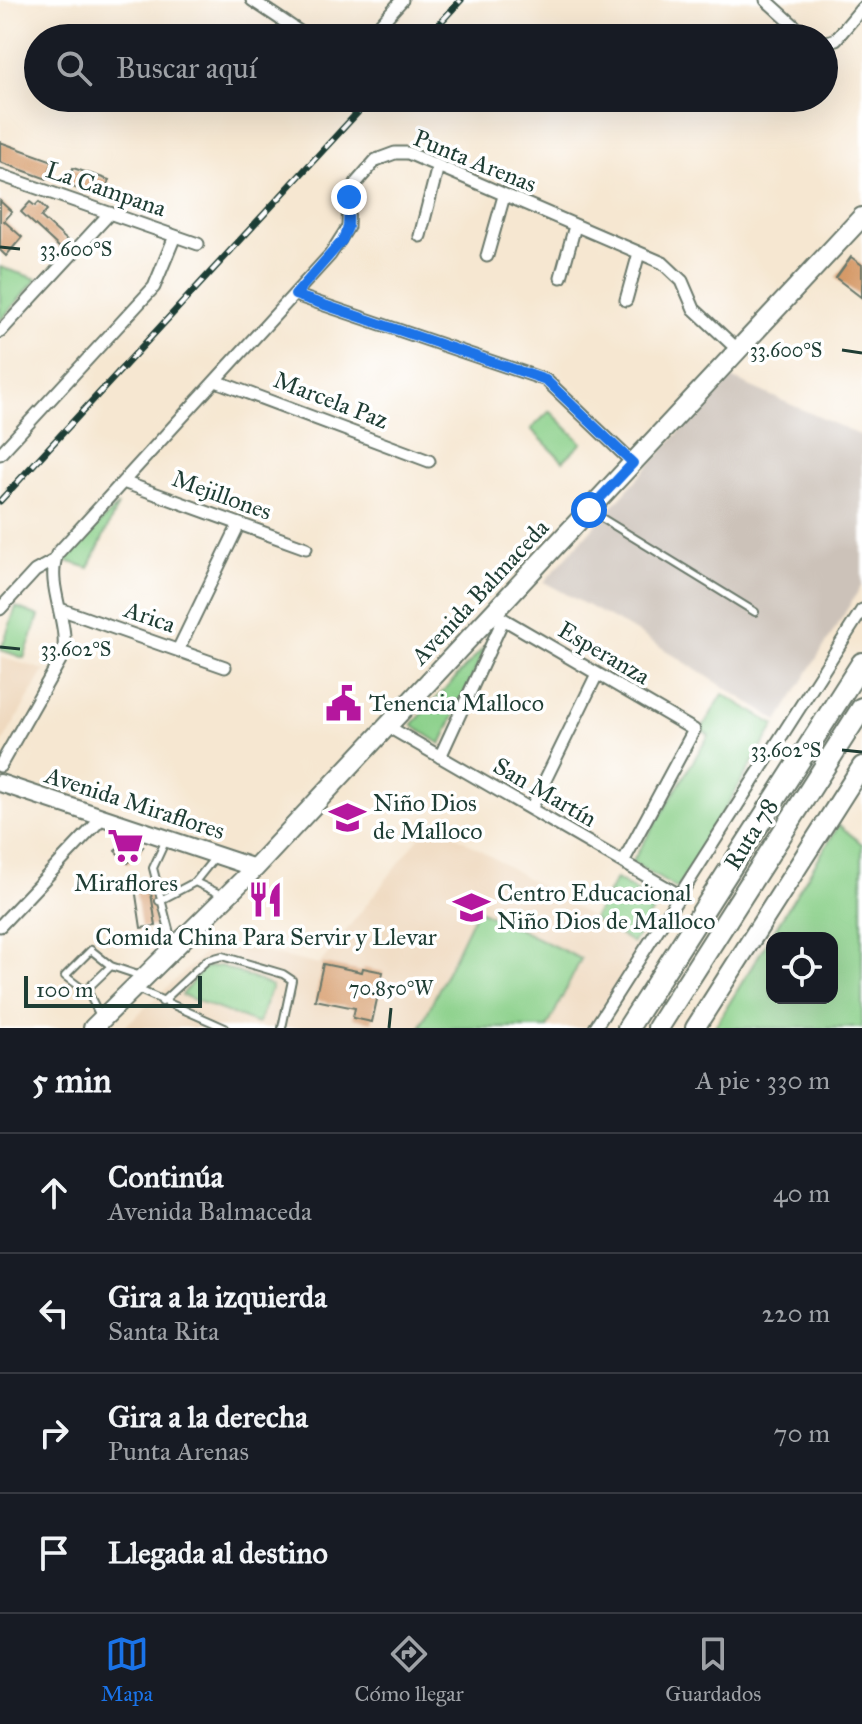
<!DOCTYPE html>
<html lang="es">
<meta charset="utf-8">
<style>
:root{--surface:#171b24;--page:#20242c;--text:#f1f3f6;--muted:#9ea1a6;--line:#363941;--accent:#1a73e8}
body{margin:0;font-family:"IM FELL Great Primer",serif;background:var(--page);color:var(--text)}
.controls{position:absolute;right:24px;bottom:24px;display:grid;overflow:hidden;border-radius:16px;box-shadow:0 8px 32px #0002}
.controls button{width:72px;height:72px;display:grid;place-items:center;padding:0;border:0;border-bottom:2px solid var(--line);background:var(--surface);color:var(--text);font:40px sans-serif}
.scale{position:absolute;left:24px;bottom:20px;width:178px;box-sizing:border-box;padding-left:8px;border:4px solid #1f3d34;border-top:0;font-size:22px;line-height:28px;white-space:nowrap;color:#1f3d34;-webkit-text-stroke:6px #fff;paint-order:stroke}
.stop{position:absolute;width:24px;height:24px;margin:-18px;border:6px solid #1a73e8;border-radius:50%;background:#fff}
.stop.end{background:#1a73e8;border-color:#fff;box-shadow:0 2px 8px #0008}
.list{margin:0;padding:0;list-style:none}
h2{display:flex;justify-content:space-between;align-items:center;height:104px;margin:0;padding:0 32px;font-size:34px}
h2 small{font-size:26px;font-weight:400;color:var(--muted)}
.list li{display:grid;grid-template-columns:52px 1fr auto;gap:24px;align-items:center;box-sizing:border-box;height:120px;padding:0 32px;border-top:2px solid var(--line)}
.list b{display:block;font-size:30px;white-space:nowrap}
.list p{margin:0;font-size:26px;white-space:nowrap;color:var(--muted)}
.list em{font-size:26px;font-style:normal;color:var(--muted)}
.icon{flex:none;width:44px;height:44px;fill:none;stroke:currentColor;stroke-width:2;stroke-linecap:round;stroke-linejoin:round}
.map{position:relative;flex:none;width:862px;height:1028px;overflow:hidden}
.search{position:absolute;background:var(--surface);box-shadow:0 8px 32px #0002;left:24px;right:24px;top:24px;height:88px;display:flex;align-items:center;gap:20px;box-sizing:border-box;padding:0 28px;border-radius:44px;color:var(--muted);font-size:30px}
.sheet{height:584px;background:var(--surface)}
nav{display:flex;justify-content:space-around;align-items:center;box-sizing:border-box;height:112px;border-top:2px solid var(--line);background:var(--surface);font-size:22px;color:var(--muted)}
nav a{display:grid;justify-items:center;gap:4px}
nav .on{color:var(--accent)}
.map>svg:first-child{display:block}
.built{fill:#eed7bb}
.industrial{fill:#ccc2b9}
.green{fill:#8bd08a;stroke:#55865f;stroke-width:2;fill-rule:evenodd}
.building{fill:#d59a67}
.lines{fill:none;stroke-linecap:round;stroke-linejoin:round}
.lane-casing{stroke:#6a786b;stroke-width:10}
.street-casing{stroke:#6a786b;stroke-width:15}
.secondary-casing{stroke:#6a786b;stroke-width:20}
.primary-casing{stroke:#6a786b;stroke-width:22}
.highway-casing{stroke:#6a786b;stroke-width:24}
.lane{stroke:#fff;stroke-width:6}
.street{stroke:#fff;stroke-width:11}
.secondary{stroke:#fff;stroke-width:16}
.primary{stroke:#fff;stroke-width:18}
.highway{stroke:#fff;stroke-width:20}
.rail-casing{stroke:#1f3d34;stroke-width:7}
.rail{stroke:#fff;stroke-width:4;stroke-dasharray:12;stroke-linecap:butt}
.route{stroke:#1a73e8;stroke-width:10}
.ticks{fill:none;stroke:#1f3d34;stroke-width:3}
.labels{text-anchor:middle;stroke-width:7;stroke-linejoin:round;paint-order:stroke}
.street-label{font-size:24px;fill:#1f3d34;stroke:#fff}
.poi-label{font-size:24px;fill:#1f3d34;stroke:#fff;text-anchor:start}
.ticks-label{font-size:20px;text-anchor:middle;fill:#1f3d34;stroke:#fff;stroke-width:7;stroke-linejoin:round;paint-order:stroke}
</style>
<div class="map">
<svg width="862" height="1028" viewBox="0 0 862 1028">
<rect width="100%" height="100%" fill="#fff"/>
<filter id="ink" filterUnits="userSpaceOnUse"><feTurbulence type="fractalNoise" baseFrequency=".0125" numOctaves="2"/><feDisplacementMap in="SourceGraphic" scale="16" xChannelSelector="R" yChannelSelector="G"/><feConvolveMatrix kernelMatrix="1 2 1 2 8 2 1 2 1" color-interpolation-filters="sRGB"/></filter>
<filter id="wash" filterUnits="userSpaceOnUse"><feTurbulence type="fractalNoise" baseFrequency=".006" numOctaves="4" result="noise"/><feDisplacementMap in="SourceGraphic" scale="32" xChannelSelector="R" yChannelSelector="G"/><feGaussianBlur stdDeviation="1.8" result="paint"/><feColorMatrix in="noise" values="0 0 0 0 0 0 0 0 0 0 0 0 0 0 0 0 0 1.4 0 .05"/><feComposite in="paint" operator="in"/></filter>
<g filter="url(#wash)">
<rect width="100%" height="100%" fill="#f6e7d1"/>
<path class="built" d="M 0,657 L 45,670 L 0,747 Z
M 432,821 L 648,951 L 597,1028 L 123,1028 L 218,941 L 319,965 Z"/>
<path class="industrial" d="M 729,377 L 862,436 L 862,585 L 778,721 L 640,634 L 544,582 Z"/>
<path class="green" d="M 0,267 L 37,279 L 0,321 Z
M 550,411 L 582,443 L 563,461 L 531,429 Z
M 118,505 L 89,568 L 63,560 Z
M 16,607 L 39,616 L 24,658 L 1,650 Z
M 488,643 L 441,744 L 412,725 Z
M 723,694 L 775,725 L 677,889 L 632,862 L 709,735 L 701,730 Z
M 839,825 L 862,844 L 862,1028 L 714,1028 ZM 772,938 L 832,938 L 832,998 L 772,998 Z
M 616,879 L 657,904 L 633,943 L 593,919 Z
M 477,909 L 581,959 L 547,1028 L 420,1028 Z
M 221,966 L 272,986 L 258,1024 L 182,995 L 203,968 Z"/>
<g id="blocks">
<path class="building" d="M 0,142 L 53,161 L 47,179 L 0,162 Z
M 73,168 L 109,180 L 103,198 L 67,185 Z
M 0,201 L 12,212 L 4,221 L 22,237 L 6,256 L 0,250 Z
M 30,202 L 35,206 L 39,202 L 47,210 L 41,217 L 68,241 L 61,249 L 21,212 Z
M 851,257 L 862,265 L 862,298 L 836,278 Z
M 124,841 L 143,847 L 128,863 L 115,851 Z
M 150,886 L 156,926 L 141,928 L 135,888 Z
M 323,964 L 362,972 L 363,968 L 383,972 L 372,1022 L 353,1018 L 355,1008 L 315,1000 Z"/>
</g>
</g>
<g filter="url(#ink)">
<use href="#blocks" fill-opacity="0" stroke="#6a786b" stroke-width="2"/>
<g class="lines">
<defs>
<path id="lane" d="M 592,512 L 755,612
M 165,842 L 153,868 L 173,945
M 195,882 L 215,857
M 159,901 L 195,882 L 224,896
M 137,989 L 225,1028
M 85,991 L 111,966
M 162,1002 L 207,960 L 222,956 L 283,974 L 292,980 L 282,1028
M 100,1016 L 89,994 L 65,976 L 91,950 L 111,966 L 141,976"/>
<path id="street" d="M 252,0 L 309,38
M 766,0 L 808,38
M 368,38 L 402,0
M 824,43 L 836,39 L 862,8
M 0,175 L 198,244
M 420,236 L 438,166
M 487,256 L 504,196
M 561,277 L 575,226
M 295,295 L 546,380 L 633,463
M 626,300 L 639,253
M 0,332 L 110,213
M 216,381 L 429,461
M 0,454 L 154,287 L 175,236
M 123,482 L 306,548
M 0,609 L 35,571 L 55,560
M 60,609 L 225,667
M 493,613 L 694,730 L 623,862
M 178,650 L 239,524
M 387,726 L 681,896
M 440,757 L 503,620
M 0,766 L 63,655 C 70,622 45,586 57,554 L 330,255 L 348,227 L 349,197 L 356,183 L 376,160 L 395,153 L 408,153 L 663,263 L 682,281 L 694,309 L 738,350
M 531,809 L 597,674
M 0,926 L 102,818
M 595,1028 L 862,610"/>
<path id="secondary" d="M 0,783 L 255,868"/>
<path id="primary" d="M 93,1028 L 255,868 L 862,217
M 695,1028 L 862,766"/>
<path id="highway" d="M 628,1028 L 862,663
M 658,1028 L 862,708"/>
</defs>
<use href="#lane" class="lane-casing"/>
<use href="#street" class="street-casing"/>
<use href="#secondary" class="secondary-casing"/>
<use href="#primary" class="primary-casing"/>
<use href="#highway" class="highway-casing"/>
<use href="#lane" class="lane"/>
<use href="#street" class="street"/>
<use href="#secondary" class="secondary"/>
<use href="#primary" class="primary"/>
<use href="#highway" class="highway"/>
<defs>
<path id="rail" d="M 426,38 L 461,0
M 0,501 L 371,98"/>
</defs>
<use href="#rail" class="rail-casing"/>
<use href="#rail" class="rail"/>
</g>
</g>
<g class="lines" filter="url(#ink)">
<path class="route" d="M 349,197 L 348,227 L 342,241 L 295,295 L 546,380 L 633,463 L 589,510"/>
</g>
<path class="ticks" d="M 0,247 L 20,249M 842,350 L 862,353M 0,647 L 20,649M 842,750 L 862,752M 389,1028 L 391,1008"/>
<defs>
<symbol id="civic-bare" viewBox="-9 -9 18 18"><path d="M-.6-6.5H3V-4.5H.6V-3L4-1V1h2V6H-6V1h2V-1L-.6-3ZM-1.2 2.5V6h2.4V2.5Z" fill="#b5179e" stroke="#fff" stroke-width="2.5" paint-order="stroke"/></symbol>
<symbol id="school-bare" viewBox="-9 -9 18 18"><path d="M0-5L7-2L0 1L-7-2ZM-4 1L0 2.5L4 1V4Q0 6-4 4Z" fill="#b5179e" stroke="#fff" stroke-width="2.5" paint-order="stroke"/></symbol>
<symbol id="supermarket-bare" viewBox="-9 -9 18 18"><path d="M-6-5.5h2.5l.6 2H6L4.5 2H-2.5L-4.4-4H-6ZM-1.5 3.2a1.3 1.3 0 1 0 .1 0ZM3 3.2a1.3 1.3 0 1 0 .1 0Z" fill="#b5179e" stroke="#fff" stroke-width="2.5" paint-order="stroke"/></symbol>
<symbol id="restaurant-bare" viewBox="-9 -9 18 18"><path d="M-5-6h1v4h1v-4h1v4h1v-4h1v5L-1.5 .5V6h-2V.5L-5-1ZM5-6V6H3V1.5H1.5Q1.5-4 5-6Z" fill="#b5179e" stroke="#fff" stroke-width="2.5" paint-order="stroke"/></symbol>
</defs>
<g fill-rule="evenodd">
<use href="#civic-bare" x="318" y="678" width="51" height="51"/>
<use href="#school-bare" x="322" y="792" width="51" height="51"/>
<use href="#supermarket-bare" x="100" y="820" width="51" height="51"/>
<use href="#restaurant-bare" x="240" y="874" width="51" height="51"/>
<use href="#school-bare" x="446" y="882" width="51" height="51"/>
</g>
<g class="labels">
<g class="street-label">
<text transform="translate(475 161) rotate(22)" y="8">Punta Arenas</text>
<text transform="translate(106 189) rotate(19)" y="8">La Campana</text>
<text transform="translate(331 400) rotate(21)" y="8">Marcela Paz</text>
<text transform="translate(222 495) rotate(20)" y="8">Mejillones</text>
<text transform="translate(480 592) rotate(-47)" y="8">Avenida Balmaceda</text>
<text transform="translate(150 617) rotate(19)" y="8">Arica</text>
<text transform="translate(604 653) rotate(30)" y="8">Esperanza</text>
<text transform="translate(545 792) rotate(30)" y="8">San Martín</text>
<text transform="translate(135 803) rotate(18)" y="8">Avenida Miraflores</text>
<text transform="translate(751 834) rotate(-58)" y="8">Ruta 78</text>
</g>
<g class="poi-label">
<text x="369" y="711">Tenencia Malloco</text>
<text x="373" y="811">Niño Dios<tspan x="373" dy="28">de Malloco</tspan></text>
<text x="126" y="891" text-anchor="middle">Miraflores</text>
<text x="497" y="901">Centro Educacional<tspan x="497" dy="28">Niño Dios de Malloco</tspan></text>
<text x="266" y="945" text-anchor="middle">Comida China Para Servir y Llevar</text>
</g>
</g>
<g class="ticks-label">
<text x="76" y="256">33.600°S</text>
<text x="786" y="357">33.600°S</text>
<text x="76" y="656">33.602°S</text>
<text x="786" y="757">33.602°S</text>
<text x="391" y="995">70.850°W</text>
</g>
</svg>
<div class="controls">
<button><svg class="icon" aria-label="locate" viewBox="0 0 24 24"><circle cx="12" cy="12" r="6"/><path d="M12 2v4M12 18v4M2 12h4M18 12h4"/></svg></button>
</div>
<div class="scale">100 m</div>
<div class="stop" style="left:589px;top:510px"></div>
<div class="stop end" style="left:349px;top:197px"></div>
<div class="search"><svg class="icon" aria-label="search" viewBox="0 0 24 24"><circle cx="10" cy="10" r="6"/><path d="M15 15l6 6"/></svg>Buscar aquí</div>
</div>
<section class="sheet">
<h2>5 min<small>A pie · 330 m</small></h2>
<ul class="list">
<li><svg class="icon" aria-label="ahead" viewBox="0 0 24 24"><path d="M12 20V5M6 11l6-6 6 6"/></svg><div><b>Continúa</b><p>Avenida Balmaceda</p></div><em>40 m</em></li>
<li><svg class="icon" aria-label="left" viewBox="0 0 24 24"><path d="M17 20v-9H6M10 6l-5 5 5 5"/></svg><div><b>Gira a la izquierda</b><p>Santa Rita</p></div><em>220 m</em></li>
<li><svg class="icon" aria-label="right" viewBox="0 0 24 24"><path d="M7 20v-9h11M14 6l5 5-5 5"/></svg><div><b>Gira a la derecha</b><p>Punta Arenas</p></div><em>70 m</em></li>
<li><svg class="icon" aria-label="arrive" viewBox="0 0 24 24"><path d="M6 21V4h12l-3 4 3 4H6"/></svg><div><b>Llegada al destino</b></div></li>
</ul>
</section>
<nav>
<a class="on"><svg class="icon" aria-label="map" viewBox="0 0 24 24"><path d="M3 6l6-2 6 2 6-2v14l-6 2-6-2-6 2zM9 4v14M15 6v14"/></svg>Mapa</a>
<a><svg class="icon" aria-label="directions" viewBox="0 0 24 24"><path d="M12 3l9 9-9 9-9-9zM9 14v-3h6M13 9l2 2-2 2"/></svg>Cómo llegar</a>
<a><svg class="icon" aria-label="saved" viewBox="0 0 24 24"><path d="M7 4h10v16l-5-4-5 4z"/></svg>Guardados</a>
</nav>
